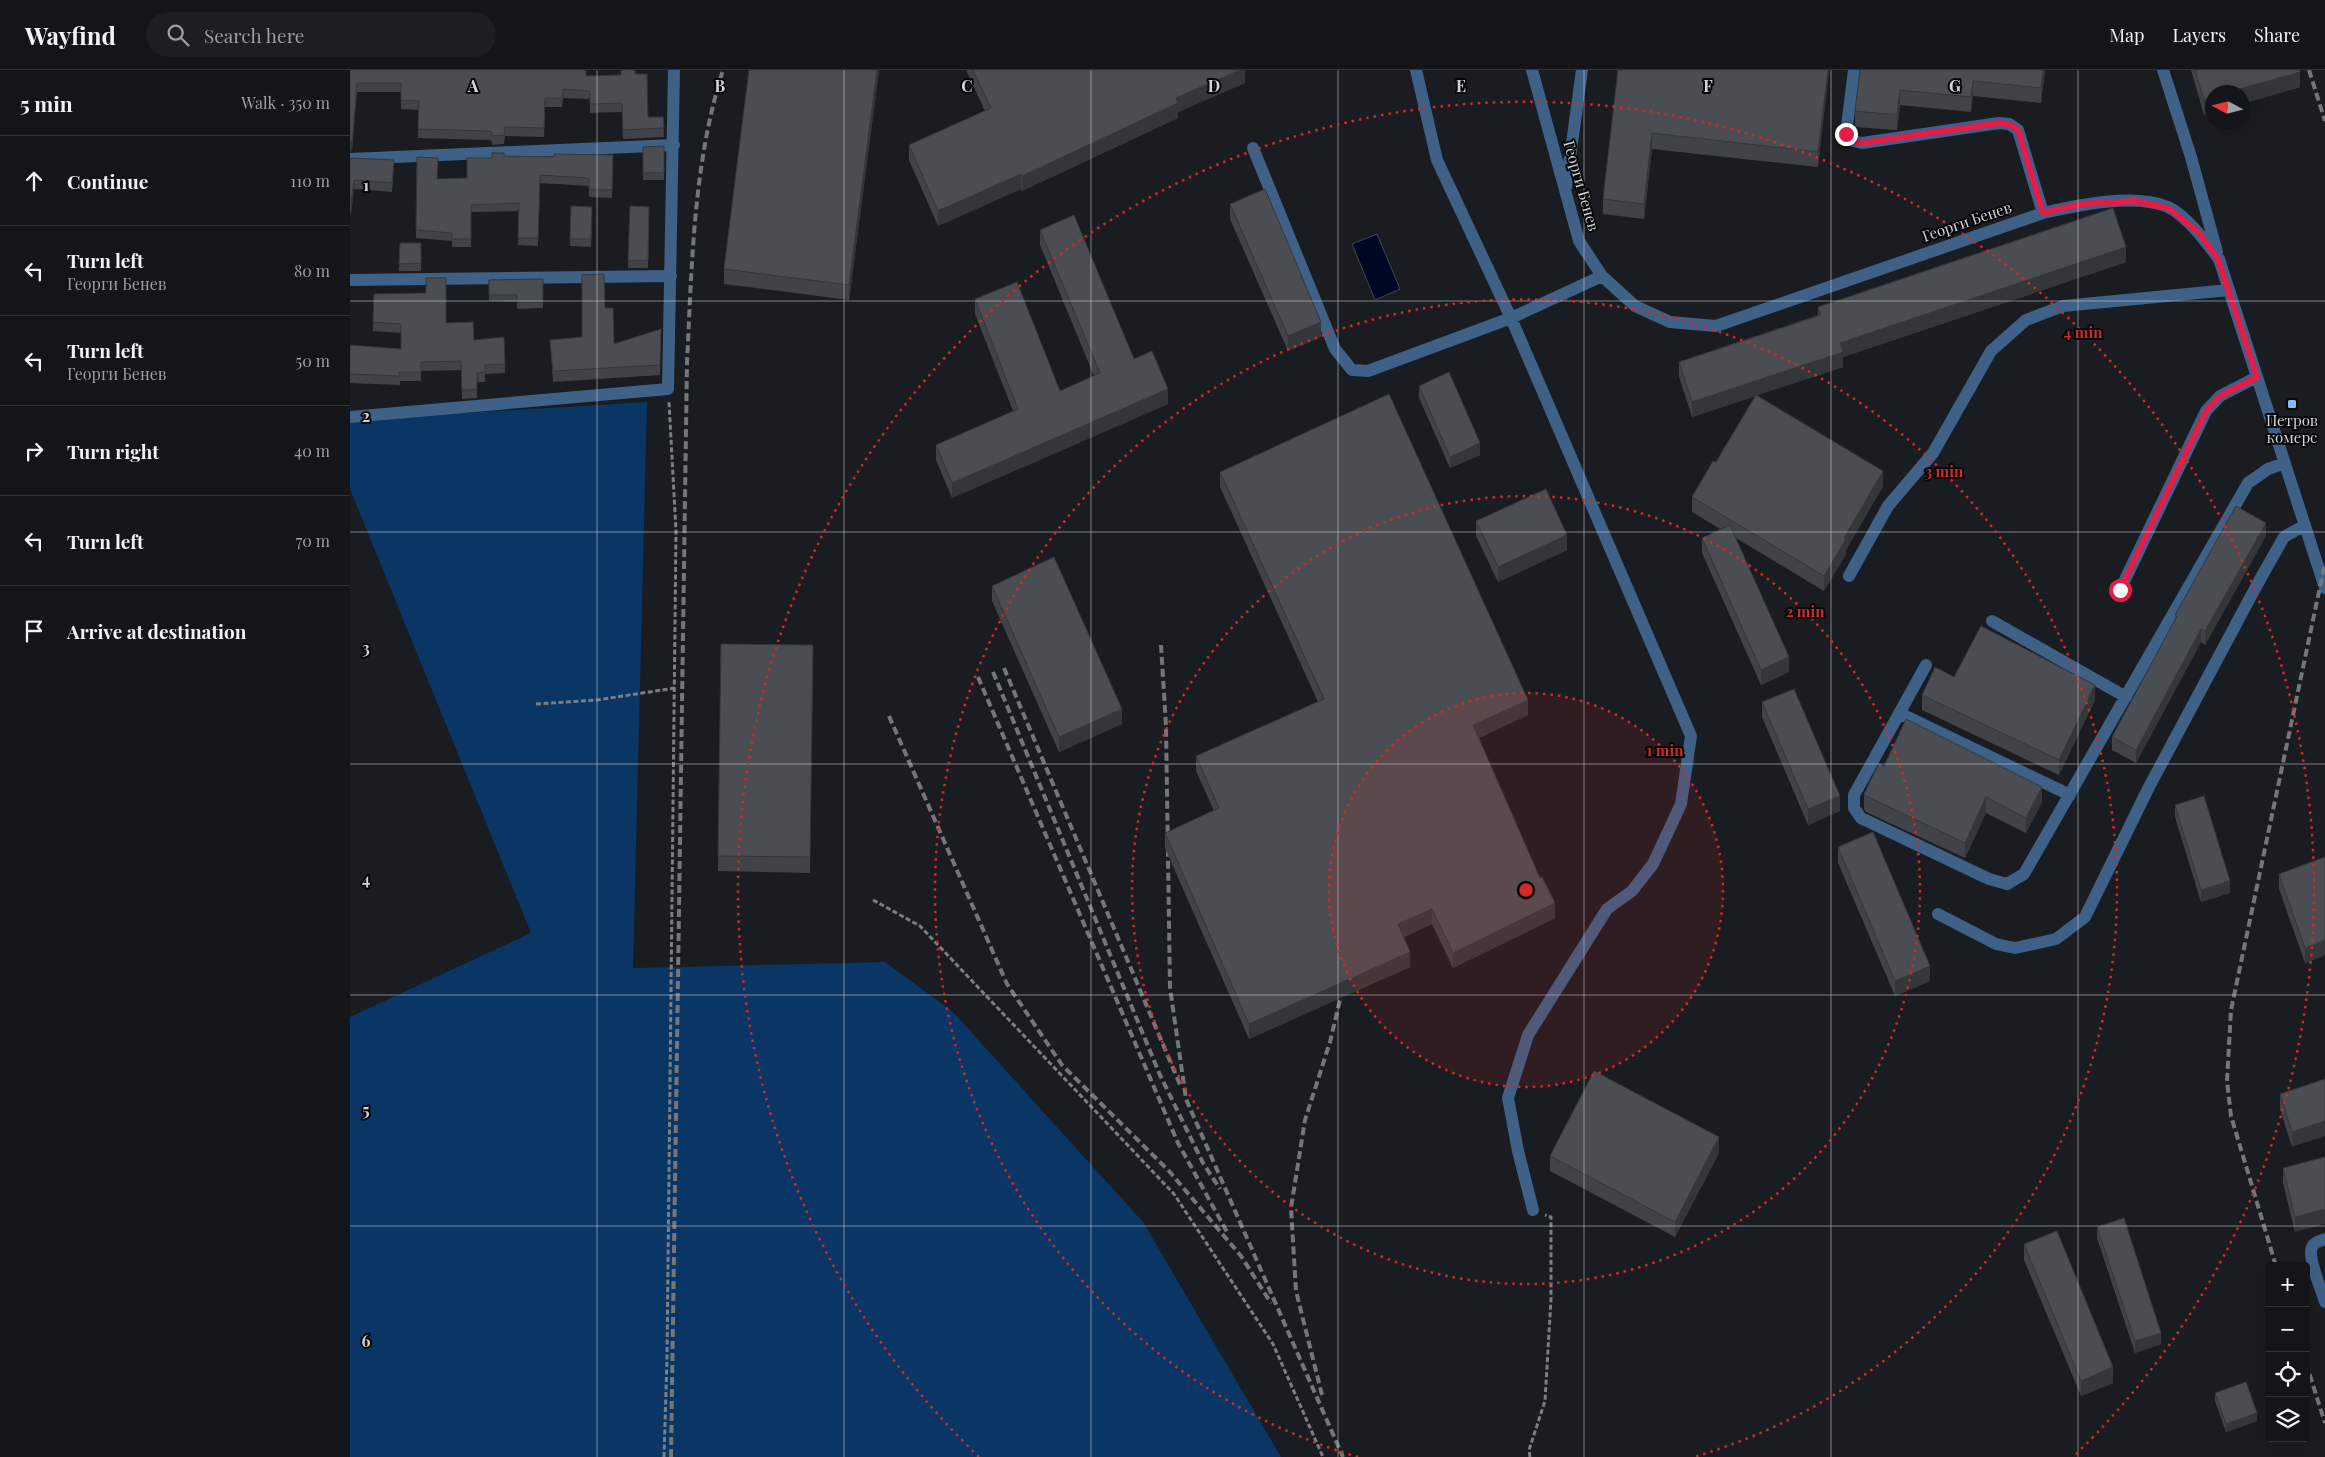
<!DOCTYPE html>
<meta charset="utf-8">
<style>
:root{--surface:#131518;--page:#1c1e21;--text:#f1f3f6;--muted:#9d9fa2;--line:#323437}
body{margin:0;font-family:"Playfair Display",serif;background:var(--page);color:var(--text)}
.controls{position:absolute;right:15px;bottom:15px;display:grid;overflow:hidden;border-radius:5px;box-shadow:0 5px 20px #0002}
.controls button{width:45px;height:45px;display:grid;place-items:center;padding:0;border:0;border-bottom:1px solid var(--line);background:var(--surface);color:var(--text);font:25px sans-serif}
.compass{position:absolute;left:1855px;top:15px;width:45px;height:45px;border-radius:50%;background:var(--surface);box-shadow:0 5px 20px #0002;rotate:277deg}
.stop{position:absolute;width:15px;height:15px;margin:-11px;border:4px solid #e11d48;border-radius:50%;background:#fff}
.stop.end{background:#e11d48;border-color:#fff;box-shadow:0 1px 5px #0008}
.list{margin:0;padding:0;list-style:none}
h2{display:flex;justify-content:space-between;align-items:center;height:65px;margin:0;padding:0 20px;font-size:21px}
h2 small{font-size:16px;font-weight:400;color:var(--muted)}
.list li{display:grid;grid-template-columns:32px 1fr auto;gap:15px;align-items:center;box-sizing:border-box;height:90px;padding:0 20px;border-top:1px solid var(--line)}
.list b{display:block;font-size:19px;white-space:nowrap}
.list p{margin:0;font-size:16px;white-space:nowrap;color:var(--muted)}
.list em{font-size:16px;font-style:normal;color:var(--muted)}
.icon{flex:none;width:28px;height:28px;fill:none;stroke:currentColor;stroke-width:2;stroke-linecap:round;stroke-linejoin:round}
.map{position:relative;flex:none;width:1975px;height:1387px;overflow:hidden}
header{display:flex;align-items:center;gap:30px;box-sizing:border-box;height:70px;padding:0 25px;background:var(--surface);border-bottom:1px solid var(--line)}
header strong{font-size:24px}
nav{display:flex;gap:28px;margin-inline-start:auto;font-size:18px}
.search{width:350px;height:45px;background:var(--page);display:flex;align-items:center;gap:12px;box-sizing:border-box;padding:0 18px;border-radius:28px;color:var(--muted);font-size:19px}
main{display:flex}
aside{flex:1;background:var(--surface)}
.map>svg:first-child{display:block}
.green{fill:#093665}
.water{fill:#000722;stroke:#3f4558}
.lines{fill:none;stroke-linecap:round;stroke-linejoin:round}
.path{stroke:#7c7f82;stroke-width:3;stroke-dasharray:5 2.5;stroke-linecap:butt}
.minor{stroke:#3f6087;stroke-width:12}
.rail{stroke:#747679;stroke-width:4;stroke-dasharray:8 4;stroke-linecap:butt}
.wall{fill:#404347}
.shaded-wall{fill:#34373a}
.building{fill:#4a4e53;stroke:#34373a}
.route{stroke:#e11d48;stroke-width:6}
.grid{fill:none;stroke:#d3d5d7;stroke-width:1;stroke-opacity:0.55}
.ring{fill:none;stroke:#d62828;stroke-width:2.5;stroke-dasharray:2.5 5}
.poi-dot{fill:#86bbfb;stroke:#060708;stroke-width:2}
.labels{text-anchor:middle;stroke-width:4;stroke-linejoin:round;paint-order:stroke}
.street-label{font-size:15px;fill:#d3d5d7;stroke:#060708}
.poi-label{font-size:15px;fill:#d3d5d7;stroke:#060708}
.grid-label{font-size:16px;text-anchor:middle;font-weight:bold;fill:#d3d5d7;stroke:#060708;stroke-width:4;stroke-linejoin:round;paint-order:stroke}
.centre{fill:#d62828;stroke:#060708;stroke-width:2.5}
.ring-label{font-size:15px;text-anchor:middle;font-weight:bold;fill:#d62828;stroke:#060708;stroke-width:4;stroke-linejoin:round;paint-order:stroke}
</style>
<header>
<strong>Wayfind</strong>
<div class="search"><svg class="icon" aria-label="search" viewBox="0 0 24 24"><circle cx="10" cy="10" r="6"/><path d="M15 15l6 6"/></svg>Search here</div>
<nav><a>Map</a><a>Layers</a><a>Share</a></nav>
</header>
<main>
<aside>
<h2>5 min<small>Walk · 350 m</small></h2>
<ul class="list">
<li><svg class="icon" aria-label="ahead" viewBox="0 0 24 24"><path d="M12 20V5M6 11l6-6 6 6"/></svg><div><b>Continue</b></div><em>110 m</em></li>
<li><svg class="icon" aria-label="left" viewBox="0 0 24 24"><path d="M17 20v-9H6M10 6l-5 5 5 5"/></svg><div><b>Turn left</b><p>Георги Бенев</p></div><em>80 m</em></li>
<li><svg class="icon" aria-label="left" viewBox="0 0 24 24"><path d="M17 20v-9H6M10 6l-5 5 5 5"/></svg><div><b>Turn left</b><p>Георги Бенев</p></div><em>50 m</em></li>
<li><svg class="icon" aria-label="right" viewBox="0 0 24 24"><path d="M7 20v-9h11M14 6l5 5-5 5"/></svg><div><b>Turn right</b></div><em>40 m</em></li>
<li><svg class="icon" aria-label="left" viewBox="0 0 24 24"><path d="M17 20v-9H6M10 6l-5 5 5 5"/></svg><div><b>Turn left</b></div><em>70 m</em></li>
<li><svg class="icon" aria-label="arrive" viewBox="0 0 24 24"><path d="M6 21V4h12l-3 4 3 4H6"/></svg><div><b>Arrive at destination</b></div></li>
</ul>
</aside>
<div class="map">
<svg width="1975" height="1387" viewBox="0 0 1975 1387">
<rect width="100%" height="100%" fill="#191c20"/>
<path class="green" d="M 297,332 L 283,898 L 535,892 L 603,942 L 793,1152 L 931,1387 L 0,1387 L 0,947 L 181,863 L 0,419 L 0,350 Z"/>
<path class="water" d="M 1027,164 L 1050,219 L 1025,230 L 1002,174 Z"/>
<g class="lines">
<path class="path" d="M 186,634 L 247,630 L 325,618
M 523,830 L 570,856 L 824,1124 L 923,1274 L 973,1387
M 314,1387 L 317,1288 L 326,461 L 319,332
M 1180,1387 L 1179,1380 L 1195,1331 L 1201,1229 L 1201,1147 L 1195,1145"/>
<path class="minor" d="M 1066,0 L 1087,90 L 1161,248 L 1341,666 L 1331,734 L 1303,794 L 1282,821 L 1257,839 L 1178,965 L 1158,1028 L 1168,1081 L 1183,1140
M 1182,0 L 1229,171 L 1252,206 L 1285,236 L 1320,252 L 1366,256 L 1693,143 C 1728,135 1784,123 1818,137 C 1837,146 1856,172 1869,189 L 1975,518
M 1504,0 L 1496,64 L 1503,71 L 1512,73 L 1649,53 L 1659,54 L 1668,60 L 1693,143
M 1813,0 L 1841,87 L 1867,182
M 903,78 L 985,279 L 1002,300 L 1018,301 L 1161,248 L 1252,206
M 0,89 L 324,75
M 1216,117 L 1232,0
M 0,210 L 321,206
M 0,347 L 318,319 L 324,0
M 1499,506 L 1538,436 L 1583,383 L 1641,281 L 1676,250 L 1713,236 L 1879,220
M 1770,520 L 1856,341 L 1870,326 L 1907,307
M 1642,551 L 1776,627
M 1576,595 L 1504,725 L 1504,738 L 1511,748 L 1639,809 L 1657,814 L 1674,804 L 1898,413 L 1918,399 L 1935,393
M 1549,643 L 1720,725
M 1588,844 L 1646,874 L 1665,878 L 1706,869 L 1735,847 L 1799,717 L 1908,513 L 1934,467 L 1955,455
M 1975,1169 C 1970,1171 1964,1172 1962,1177 C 1957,1187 1972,1221 1975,1232"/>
<path class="rail" d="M 1959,0 L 1975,51
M 811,575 L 816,656 L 820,918 L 836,1029 L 993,1387
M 654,598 L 831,1017
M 643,602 L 810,1005 L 853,1093 L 870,1119
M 628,607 L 828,1073 L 877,1162
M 539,646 L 657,914 L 712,995 L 819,1101 L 891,1186 L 921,1233
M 1926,1196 L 1881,1046 L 1877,1011 L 1881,940 L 1975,493
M 1956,1293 L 1975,1353
M 972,1325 L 946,1221 L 941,1138 L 955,1050 L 980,972 L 990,930 L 991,915
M 321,1387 L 337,292 C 342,195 343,94 373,0"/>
</g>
<path class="wall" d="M 0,0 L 236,6 L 285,4 L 298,47 L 313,47 L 314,67 L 273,69 L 272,42 L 240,43 L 240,29 L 213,28 L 212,37 L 195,37 L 194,67 L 155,66 L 154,74 L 142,75 L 142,71 L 139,70 L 68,68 L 69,40 L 51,39 L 51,22 L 7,22 L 2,81 Z
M 399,0 L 529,0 L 499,230 L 374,214 L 374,199 Z
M 616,0 L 895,0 L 895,13 L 828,42 L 828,48 L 672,121 L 671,119 L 588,156 L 559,90 L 559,75 L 635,41 Z
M 1268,0 L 1479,0 L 1468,97 L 1302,79 L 1294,149 L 1253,144 L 1253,129 Z
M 1510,0 L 1695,0 L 1691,33 L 1623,26 L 1621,42 L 1550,35 L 1547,60 L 1505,57 L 1505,41 Z
M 1841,0 L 1950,0 L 1950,17 L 1892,34 L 1892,22 L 1854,45 Z
M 314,76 L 314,110 L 293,110 L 293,77 Z
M 263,85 L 262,128 L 239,127 L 239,116 L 190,113 L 188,176 L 168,175 L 169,141 L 121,142 L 121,177 L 102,177 L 102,171 L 66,168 L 67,87 L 88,109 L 117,108 L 142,88 L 154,86 L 204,87 Z
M 0,88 L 44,98 L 42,122 L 4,119 L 1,143 L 0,143 Z
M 880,134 L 971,267 L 938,281 L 880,149 Z
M 221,136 L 242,137 L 241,177 L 220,176 Z
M 280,136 L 299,137 L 298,198 L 278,198 Z
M 690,160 L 818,334 L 602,428 L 586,390 L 586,375 L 663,341 L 625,244 L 625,229 L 710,321 L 744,306 L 690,175 Z
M 50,173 L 71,173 L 71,201 L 49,201 Z
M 1776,192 L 1493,287 L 1493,297 L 1407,325 L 1533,416 L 1496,480 L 1496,484 L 1474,521 L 1386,468 L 1439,602 L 1411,615 L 1352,483 L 1352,468 L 1370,459 L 1342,442 L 1342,427 L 1366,392 L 1406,326 L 1342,347 L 1329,307 L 1329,292 L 1468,245 L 1468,237 Z
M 193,209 L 193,238 L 167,239 L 167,232 L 139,231 L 139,210 Z
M 255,238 L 264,274 L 311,259 L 310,305 L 203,312 L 200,270 L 232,267 Z
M 23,252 L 96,253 L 124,270 L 155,294 L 155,303 L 135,304 L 135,312 L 127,312 L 127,328 L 112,329 L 111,300 L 71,301 L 71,311 L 50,311 L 50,315 L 0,313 L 0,275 L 51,279 L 51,263 L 23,261 Z
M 1069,316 L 1130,385 L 1100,398 L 1069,328 Z
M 870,402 L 1178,645 L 1129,668 L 1205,848 L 1103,898 L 1082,854 L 1054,867 L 1060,897 L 899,969 L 815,778 L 815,763 L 864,741 L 846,701 L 846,686 L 968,632 L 870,417 Z
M 1126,451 L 1217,480 L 1148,512 L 1126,466 Z
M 1916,466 L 1855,575 L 1851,572 L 1786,693 L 1762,680 L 1762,667 L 1825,549 L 1825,545 Z
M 642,516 L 772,654 L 709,682 L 642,531 Z
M 371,574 L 463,575 L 460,803 L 368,801 Z
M 1604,607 L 1745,630 L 1709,705 L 1572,640 L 1572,625 Z
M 1412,632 L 1490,741 L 1458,755 L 1412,647 Z
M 1534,696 L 1692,732 L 1676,763 L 1636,743 L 1615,788 L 1516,742 L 1514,739 L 1514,724 Z
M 1825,735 L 1880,823 L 1851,832 L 1825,747 Z
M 1488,777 L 1580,911 L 1545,926 L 1488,793 Z
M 1975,787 L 1975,885 L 1955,893 L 1929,819 L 1929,804 Z
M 1975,1009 L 1942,1077 L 1930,1039 L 1930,1024 Z
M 1369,1083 L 1325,1167 L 1200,1101 L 1200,1086 Z
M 1975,1087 L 1945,1162 L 1933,1113 L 1933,1098 Z
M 1747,1157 L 1811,1274 L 1785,1283 L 1747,1168 Z
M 1674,1174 L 1763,1313 L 1731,1326 L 1674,1190 Z
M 1865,1323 L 1907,1351 L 1876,1362 L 1865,1331 Z"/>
<path class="shaded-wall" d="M 527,0 L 529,0 L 499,230 L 499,215 Z
M 890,0 L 895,0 L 895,13 L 828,42 L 828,48 L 672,121 L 672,106 L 826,28 Z
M 1478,0 L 1479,0 L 1468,97 L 1468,82 Z
M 1693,0 L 1695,0 L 1691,33 L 1691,18 Z
M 1950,2 L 1950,17 L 1892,34 L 1892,22 L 1879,22 Z
M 1623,11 L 1623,26 L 1621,42 L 1621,27 Z
M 7,13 L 7,22 L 2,81 L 0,82 L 0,73 Z
M 1550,20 L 1550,35 L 1547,60 L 1547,45 Z
M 1862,27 L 1862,43 L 1854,45 L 1854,30 Z
M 1302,63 L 1302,79 L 1294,149 L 1294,134 Z
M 671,104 L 671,119 L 588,156 L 588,141 Z
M 4,110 L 4,119 L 1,143 L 1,134 Z
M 1776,177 L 1776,192 L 1493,287 L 1493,297 L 1342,347 L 1342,332 L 1490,273 Z
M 971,252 L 971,267 L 938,281 L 938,266 Z
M 818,319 L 818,334 L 602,428 L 602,413 Z
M 1130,373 L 1130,385 L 1100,398 L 1100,387 Z
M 1533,401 L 1533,416 L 1496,480 L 1496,484 L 1474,521 L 1474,506 L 1494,468 Z
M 1916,453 L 1916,466 L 1855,575 L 1855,561 Z
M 1217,465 L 1217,480 L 1148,512 L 1148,497 Z
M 1851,559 L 1851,572 L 1786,693 L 1786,680 Z
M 1439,587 L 1439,602 L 1411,615 L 1411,600 Z
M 1745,615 L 1745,630 L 1709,705 L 1709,690 Z
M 1178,630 L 1178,645 L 1123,670 L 1123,655 Z
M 772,639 L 772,654 L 709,682 L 709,667 Z
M 1692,717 L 1692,732 L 1676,763 L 1676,748 Z
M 1490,726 L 1490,741 L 1458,755 L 1458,739 Z
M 1636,727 L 1636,743 L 1615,788 L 1615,773 Z
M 1880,811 L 1880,823 L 1851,832 L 1851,820 Z
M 1205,833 L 1205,848 L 1103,898 L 1103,883 Z
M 1082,839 L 1082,854 L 1048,869 L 1048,854 Z
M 1975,870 L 1975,885 L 1955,893 L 1955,878 Z
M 1060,882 L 1060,897 L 899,969 L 899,954 Z
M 1580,896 L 1580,911 L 1545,926 L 1545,911 Z
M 1975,1051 L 1975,1066 L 1942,1077 L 1942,1062 Z
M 1369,1067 L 1369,1083 L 1325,1167 L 1325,1152 Z
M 1975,1139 L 1975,1154 L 1945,1162 L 1945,1147 Z
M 1811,1263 L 1811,1274 L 1785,1283 L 1785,1271 Z
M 1763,1297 L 1763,1313 L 1731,1326 L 1731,1311 Z
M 1907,1343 L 1907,1351 L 1876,1362 L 1876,1354 Z"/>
<path class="building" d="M 0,0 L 236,0 L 236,6 L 271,5 L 271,0 L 285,0 L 285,4 L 297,4 L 298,47 L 313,47 L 314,58 L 273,60 L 272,33 L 240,34 L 240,21 L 213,19 L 212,28 L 195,28 L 194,58 L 155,57 L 154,65 L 142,66 L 142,62 L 139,61 L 68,59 L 69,31 L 51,30 L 51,13 L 7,13 L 2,72 L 0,73 Z
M 399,0 L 527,0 L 499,215 L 374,199 Z
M 623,0 L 890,0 L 826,28 L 828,33 L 672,106 L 671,104 L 588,141 L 559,75 L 641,38 Z
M 1268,0 L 1478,0 L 1468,82 L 1302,63 L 1294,134 L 1253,129 Z
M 1510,0 L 1693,0 L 1691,18 L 1623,11 L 1621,27 L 1550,20 L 1547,45 L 1505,41 Z
M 1845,0 L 1950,0 L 1950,2 L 1879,22 L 1862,22 L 1862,27 L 1854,30 Z
M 314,76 L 314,103 L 293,103 L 293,77 Z
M 142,83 L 154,83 L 154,86 L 204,87 L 204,84 L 263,85 L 262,120 L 239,119 L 239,108 L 190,105 L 188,168 L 168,168 L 169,133 L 121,135 L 121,169 L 102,169 L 102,163 L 66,160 L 67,87 L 88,88 L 87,109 L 117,108 L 117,88 L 142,88 Z
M 0,88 L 44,90 L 42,113 L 4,110 L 1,134 L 0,134 Z
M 915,119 L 971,252 L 938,266 L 880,134 Z
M 221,136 L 242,137 L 241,169 L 220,169 Z
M 280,136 L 299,137 L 298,190 L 278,191 Z
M 1763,138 L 1776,177 L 1490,273 L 1493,282 L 1342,332 L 1329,292 L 1471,245 L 1468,237 Z
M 724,145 L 784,289 L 802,281 L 818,319 L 602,413 L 586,375 L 668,339 L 625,229 L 667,212 L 710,321 L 750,303 L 690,160 Z
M 50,173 L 71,173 L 71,193 L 49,194 Z
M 254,204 L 255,238 L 263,238 L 264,274 L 311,259 L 310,295 L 203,301 L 200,270 L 232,267 L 232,205 Z
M 76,208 L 96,208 L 96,253 L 123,252 L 124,270 L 154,267 L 155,294 L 135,295 L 135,302 L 127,303 L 127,319 L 112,320 L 111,291 L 71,292 L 71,302 L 49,302 L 50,306 L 0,304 L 0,275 L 51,279 L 51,254 L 23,252 L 24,224 L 76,223 Z
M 193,209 L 193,232 L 167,232 L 167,225 L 139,225 L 139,210 Z
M 1099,302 L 1130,373 L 1100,387 L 1069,316 Z
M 1039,324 L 1178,630 L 1123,655 L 1190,808 L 1192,807 L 1205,833 L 1103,883 L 1082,839 L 1048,854 L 1060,882 L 899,954 L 815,763 L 869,738 L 846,686 L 974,629 L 870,402 Z
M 1406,325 L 1533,401 L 1494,468 L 1496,469 L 1474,506 L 1342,427 L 1363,391 L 1366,392 Z
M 1196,419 L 1217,465 L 1148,497 L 1126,451 Z
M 1886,436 L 1916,453 L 1855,561 L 1851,559 L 1786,680 L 1762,667 L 1827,546 L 1825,545 Z
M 1380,455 L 1439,587 L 1411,600 L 1352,468 Z
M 704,487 L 772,639 L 709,667 L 642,516 Z
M 1631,556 L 1745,615 L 1709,690 L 1572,625 L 1585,597 L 1604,607 Z
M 371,574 L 463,575 L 460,787 L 368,786 Z
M 1444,619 L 1490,726 L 1458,739 L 1412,632 Z
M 1556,649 L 1692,717 L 1676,748 L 1636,727 L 1615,773 L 1516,726 L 1514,724 L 1529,693 L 1534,696 Z
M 1854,726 L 1880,811 L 1851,820 L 1825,735 Z
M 1523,762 L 1580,896 L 1545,911 L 1488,777 Z
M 1975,787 L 1975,870 L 1955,878 L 1929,804 Z
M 1244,1001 L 1369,1067 L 1325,1152 L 1200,1086 Z
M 1975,1009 L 1975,1051 L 1942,1062 L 1930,1024 Z
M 1975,1087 L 1975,1139 L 1945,1147 L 1933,1098 Z
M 1774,1148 L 1811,1263 L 1785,1271 L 1747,1157 Z
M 1707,1161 L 1763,1297 L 1731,1311 L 1674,1174 Z
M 1896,1312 L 1907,1343 L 1876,1354 L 1865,1323 Z"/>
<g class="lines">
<path class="route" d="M 1496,64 L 1503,71 L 1512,73 L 1649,53 L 1659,54 L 1668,60 L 1693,143 L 1731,134 L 1785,131 L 1818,138 L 1848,162 L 1868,189 L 1907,307 L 1870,326 L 1856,341 L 1770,520"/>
</g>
<path class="grid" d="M 247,0 L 247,1387M 494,0 L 494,1387M 741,0 L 741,1387M 988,0 L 988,1387M 1234,0 L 1234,1387M 1481,0 L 1481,1387M 1728,0 L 1728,1387M 0,231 L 1975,231M 0,462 L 1975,462M 0,694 L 1975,694M 0,925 L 1975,925M 0,1156 L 1975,1156"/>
<circle cx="1176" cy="820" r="197" fill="#d62828" fill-opacity=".12"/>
<g class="ring">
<circle cx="1176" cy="820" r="197"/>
<circle cx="1176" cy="820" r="394"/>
<path d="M1008 1387A591 591 0 1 1 1344 1387"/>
<path d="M629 1387A788 788 0 1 1 1723 1387"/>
</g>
<rect class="poi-dot" x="1937" y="329" width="10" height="10" rx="2.5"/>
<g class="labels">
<g class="street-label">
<text transform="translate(1231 116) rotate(74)" y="5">Георги Бенев</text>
<text transform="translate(1617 152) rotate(-19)" y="5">Георги Бенев</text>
</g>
<g class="poi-label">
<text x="1942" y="356">Петров<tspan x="1942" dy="17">комерс</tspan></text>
</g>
</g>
<g class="grid-label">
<text x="123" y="22">A</text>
<text x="370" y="22">B</text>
<text x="617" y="22">C</text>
<text x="864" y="22">D</text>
<text x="1111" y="22">E</text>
<text x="1358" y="22">F</text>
<text x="1605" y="22">G</text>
<text x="16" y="121">1</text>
<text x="16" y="352">2</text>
<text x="16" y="584">3</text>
<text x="16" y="815">4</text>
<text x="16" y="1046">5</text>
<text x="16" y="1277">6</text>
</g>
<circle cx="1176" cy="820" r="8" class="centre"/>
<g class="ring-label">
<text x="1733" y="268">4 min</text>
<text x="1594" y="407">3 min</text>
<text x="1455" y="547">2 min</text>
<text x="1315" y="686">1 min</text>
</g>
</svg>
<div class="controls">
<button>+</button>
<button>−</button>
<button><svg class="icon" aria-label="locate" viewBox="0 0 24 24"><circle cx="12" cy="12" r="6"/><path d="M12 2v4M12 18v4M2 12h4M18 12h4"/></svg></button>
<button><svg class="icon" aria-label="layers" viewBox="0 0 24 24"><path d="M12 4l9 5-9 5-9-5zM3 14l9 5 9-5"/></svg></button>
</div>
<svg class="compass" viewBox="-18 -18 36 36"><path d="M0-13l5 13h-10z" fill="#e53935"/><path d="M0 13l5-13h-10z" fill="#9d9fa2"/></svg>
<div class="stop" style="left:1770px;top:520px"></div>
<div class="stop end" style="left:1496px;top:64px"></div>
</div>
</main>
